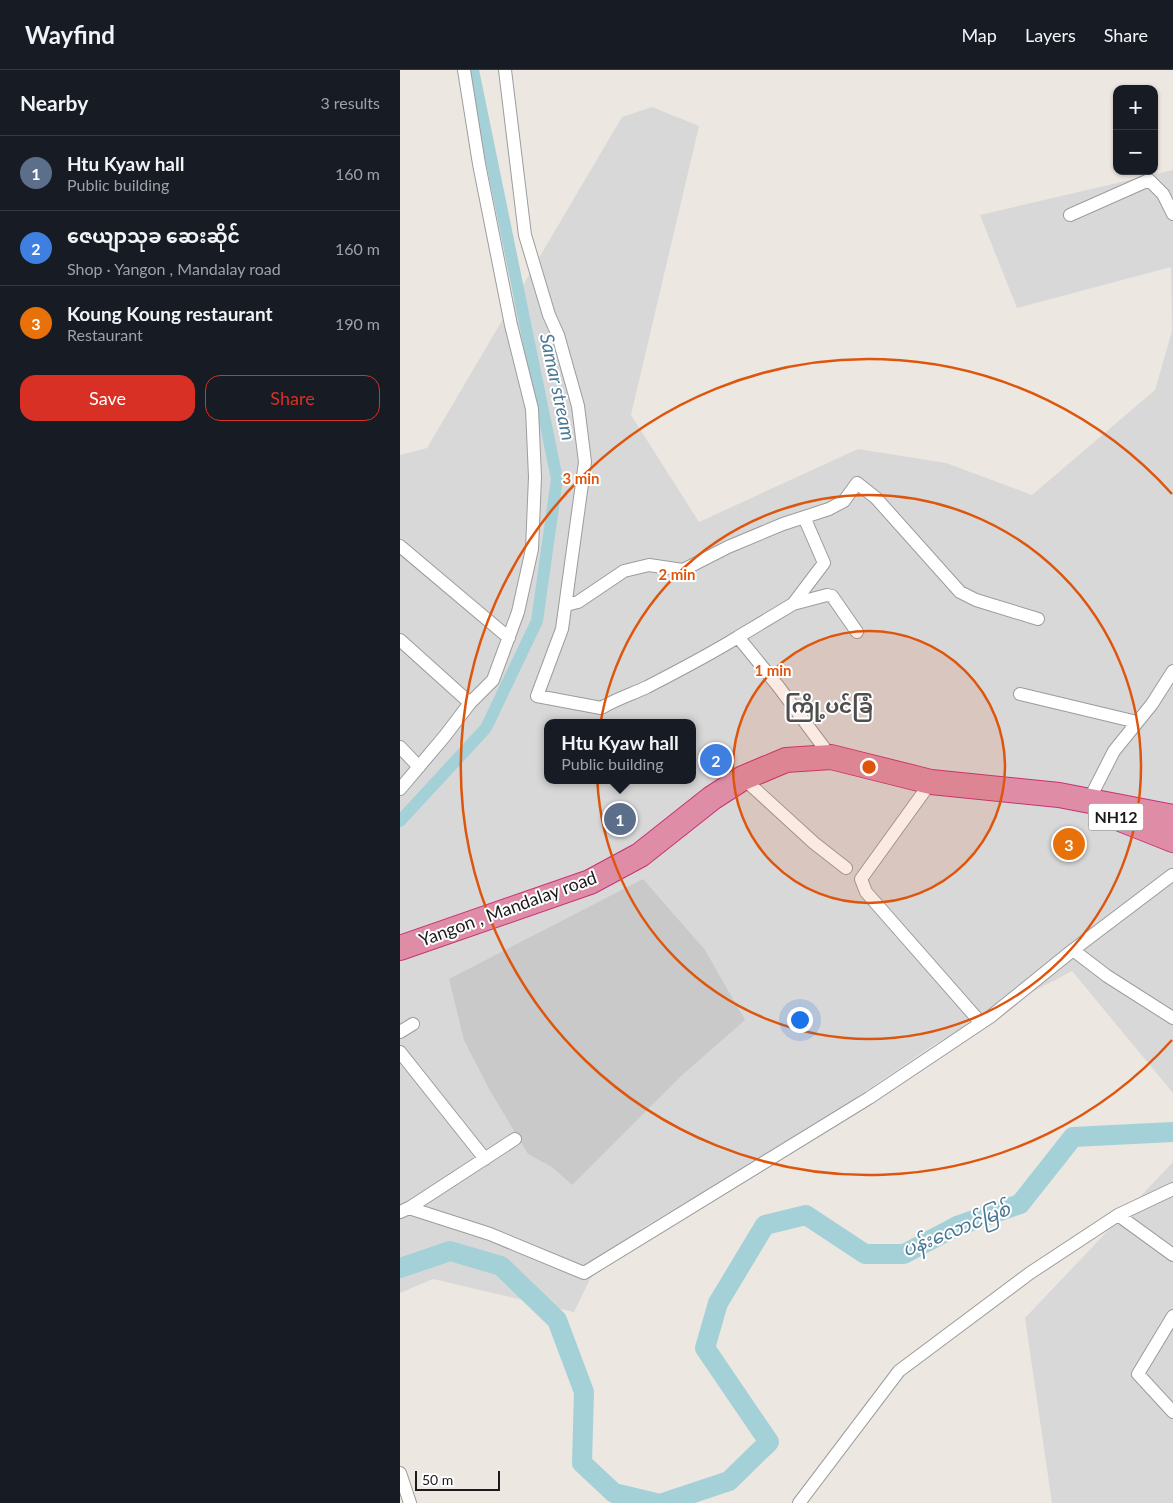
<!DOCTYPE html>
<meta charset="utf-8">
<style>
:root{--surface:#171b24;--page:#242831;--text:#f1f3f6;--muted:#9ea1a6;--line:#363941;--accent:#d93025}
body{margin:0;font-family:Lato,"Noto Sans Myanmar",sans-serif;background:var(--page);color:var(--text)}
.controls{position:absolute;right:15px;top:15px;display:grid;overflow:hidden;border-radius:10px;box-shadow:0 1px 4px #0004}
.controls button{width:45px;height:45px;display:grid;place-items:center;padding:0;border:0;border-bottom:1px solid var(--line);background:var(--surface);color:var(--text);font:25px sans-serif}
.scale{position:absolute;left:15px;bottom:12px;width:85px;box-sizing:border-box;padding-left:5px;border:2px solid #1b1b1b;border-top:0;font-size:14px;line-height:18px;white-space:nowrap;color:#1b1b1b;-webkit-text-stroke:4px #fff;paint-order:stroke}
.you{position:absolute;left:399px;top:949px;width:18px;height:18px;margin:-12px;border:4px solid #fff;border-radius:50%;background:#1a73e8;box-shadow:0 0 0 8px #1a73e833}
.badge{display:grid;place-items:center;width:32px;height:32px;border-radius:50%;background:var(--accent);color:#fff;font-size:16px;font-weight:700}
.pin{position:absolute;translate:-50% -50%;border:2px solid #fff;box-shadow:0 1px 5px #0006}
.popup{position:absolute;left:144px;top:649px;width:152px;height:65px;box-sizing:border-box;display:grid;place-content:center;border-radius:10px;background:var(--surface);filter:drop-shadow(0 1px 4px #0005);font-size:16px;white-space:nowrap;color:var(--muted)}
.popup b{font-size:19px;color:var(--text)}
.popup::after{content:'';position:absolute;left:50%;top:100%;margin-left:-10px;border:10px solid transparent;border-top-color:var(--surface)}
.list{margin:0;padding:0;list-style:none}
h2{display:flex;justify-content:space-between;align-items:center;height:65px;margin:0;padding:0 20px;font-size:21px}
h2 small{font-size:16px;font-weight:400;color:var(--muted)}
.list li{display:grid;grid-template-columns:32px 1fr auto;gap:15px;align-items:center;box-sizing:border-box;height:75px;padding:0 20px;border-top:1px solid var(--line)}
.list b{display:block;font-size:19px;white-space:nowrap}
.list p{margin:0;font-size:16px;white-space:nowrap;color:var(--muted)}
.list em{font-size:16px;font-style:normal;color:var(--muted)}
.actions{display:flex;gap:10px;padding:15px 20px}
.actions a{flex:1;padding:11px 0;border:1px solid var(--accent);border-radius:15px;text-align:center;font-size:18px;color:var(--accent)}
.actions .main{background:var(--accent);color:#fff}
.map{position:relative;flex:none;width:773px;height:1433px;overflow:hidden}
header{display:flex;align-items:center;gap:30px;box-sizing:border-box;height:70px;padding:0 25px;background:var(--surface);border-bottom:1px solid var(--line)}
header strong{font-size:24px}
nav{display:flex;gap:28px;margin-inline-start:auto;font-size:18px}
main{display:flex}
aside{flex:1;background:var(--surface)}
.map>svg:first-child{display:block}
.residential{fill:#d9d8d8;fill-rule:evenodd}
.religious{fill:#c9c9c9}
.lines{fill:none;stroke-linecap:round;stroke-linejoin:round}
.canal{stroke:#a4d1d7;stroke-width:12}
.river{stroke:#a4d1d7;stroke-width:20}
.street-casing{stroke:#9c9c9c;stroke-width:14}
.highway-casing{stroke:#c83076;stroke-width:26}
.street{stroke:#fff;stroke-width:12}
.highway{stroke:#df8da6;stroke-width:24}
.ring{fill:none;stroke:#de560d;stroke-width:2.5}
.labels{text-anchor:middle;stroke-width:4;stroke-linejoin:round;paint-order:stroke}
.shield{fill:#fff;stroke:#5f5f5f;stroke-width:1}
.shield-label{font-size:16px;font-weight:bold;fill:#1b1b1b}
.street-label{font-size:18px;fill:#1b1b1b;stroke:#fff}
.water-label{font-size:19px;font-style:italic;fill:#497894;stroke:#fff}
.quarter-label{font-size:20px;font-weight:bold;fill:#4e4e4e;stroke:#fff}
.centre{fill:#de560d;stroke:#fff;stroke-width:2.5}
.ring-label{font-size:15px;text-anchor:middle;font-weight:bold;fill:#de560d;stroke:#fff;stroke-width:4;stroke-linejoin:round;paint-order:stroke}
</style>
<header>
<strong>Wayfind</strong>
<nav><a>Map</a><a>Layers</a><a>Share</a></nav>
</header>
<main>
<aside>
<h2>Nearby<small>3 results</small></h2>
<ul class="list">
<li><span class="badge" style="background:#5c6f8a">1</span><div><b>Htu Kyaw hall</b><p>Public building</p></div><em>160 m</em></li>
<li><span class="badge" style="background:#3f7fe0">2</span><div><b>ဇေယျာသုခ ဆေးဆိုင်</b><p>Shop · Yangon , Mandalay road</p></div><em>160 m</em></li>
<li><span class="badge" style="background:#e8710a">3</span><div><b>Koung Koung restaurant</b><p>Restaurant</p></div><em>190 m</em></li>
</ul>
<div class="actions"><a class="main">Save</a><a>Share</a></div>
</aside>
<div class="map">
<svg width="773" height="1433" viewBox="0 0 773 1433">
<rect width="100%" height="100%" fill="#ece7e1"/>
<path class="residential" d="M 252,37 L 299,56 L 231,345 L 299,452 L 458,379 L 546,393 L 632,425 L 755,320 L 772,261 L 771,197 L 617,238 L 580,145 L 773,100 L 773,1023 L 672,901 L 535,974 L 395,1069 L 242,1158 L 190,1209 L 174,1242 L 33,1209 L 0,1223 L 0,385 L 27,378 L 222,47 ZM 148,653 L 292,653 L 292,710 L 148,710 Z
M 773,1092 L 773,1433 L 652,1433 L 625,1248 Z"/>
<path class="religious" d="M 243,809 L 305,880 L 345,950 L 281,1006 L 172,1115 L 152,1097 L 128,1084 L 89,1019 L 64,970 L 49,909 Z"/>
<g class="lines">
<path class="canal" d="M 0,751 L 86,658 L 137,551 L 157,409 L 73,0"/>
<path class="river" d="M 0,1198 L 50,1181 L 101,1196 L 157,1250 L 184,1322 L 182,1393 L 214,1423 L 256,1433
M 263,1433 L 329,1411 L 369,1372 L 305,1278 L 318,1233 L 365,1155 L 406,1145 L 465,1184 L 504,1184 L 557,1156 L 620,1134 L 673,1067 L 773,1062"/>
<defs>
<path id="street" d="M 105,0 L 125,165 L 149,245 L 158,265 L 178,336 L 185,392 L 162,559 L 137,626 L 201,638 C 216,629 232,624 247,617 C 278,601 309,585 338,567 L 378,616 L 431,687
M 670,145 L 749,110 L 763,124 L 773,144
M 0,476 L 109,568
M 393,534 L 424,493 L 404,447
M 166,535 L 178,532 L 224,501 L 249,495 L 283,500 L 328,477 L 383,454 L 429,439 L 444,431 L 457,413 L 476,428 L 560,522 L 576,530 L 638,549
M 338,567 L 393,534 L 427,525 L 432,526 L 457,562
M 0,570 L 70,633
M 620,624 L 737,652
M 0,677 L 19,697
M 343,708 L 414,773 L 446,798
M 531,712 L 461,809 L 466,822 L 581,953
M 0,719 L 44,667 L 70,633 L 93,610 L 118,542 L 132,479 L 135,407 L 132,339 L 111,255 L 79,94 L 64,0
M 689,730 L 714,681 L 752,634 L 773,601
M 673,880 L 707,906 L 773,948
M 0,962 L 13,954
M 0,982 L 85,1089
M 9,1138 L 90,1164 L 184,1203 L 469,1028 L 590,947 L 673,880 L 772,805
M 0,1142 L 9,1138 L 115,1069
M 718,1145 L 773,1185
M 773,1246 L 738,1304 L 773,1342
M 0,1403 L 10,1433
M 399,1433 L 499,1301 L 630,1203 L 718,1145 L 773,1119"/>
<path id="highway" d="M 710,745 L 773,770
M 0,878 L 190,812 L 240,785 L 312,728 L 343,708 L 386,690 L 431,687 L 531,712 L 659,725 L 773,747"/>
</defs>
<use href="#street" class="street-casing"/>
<use href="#highway" class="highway-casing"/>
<use href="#street" class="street"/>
<use href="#highway" class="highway"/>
</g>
<circle cx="469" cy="697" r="136" fill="#de560d" fill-opacity=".12"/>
<g class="ring">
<circle cx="469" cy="697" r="136"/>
<circle cx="469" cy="697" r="272"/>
<path d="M772 970A408 408 0 1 1 772 424"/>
</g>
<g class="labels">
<rect class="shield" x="688.5" y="733.5" width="55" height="27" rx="4"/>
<g class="shield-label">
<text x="716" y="753">NH12</text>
</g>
<g class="street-label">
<text transform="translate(108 839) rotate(-20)" y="6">Yangon , Mandalay road</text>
</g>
<g class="water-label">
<text transform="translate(158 317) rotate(78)" y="7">Samar stream</text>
<text transform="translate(556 1159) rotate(-22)" y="7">ပန်းလောင်မြစ်</text>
</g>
<g class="quarter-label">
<text x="429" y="643">ကြို့ပင်ခြံ</text>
</g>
</g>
<circle cx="469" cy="697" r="8" class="centre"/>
<g class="ring-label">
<text x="181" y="414">3 min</text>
<text x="277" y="510">2 min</text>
<text x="373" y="606">1 min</text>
</g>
</svg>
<div class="controls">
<button>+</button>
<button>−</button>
</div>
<div class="scale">50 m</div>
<div class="you"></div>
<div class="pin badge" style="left:220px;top:749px;background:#5c6f8a">1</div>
<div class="popup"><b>Htu Kyaw hall</b>Public building</div>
<div class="pin badge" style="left:316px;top:690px;background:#3f7fe0">2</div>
<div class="pin badge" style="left:669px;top:774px;background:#e8710a">3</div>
</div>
</main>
